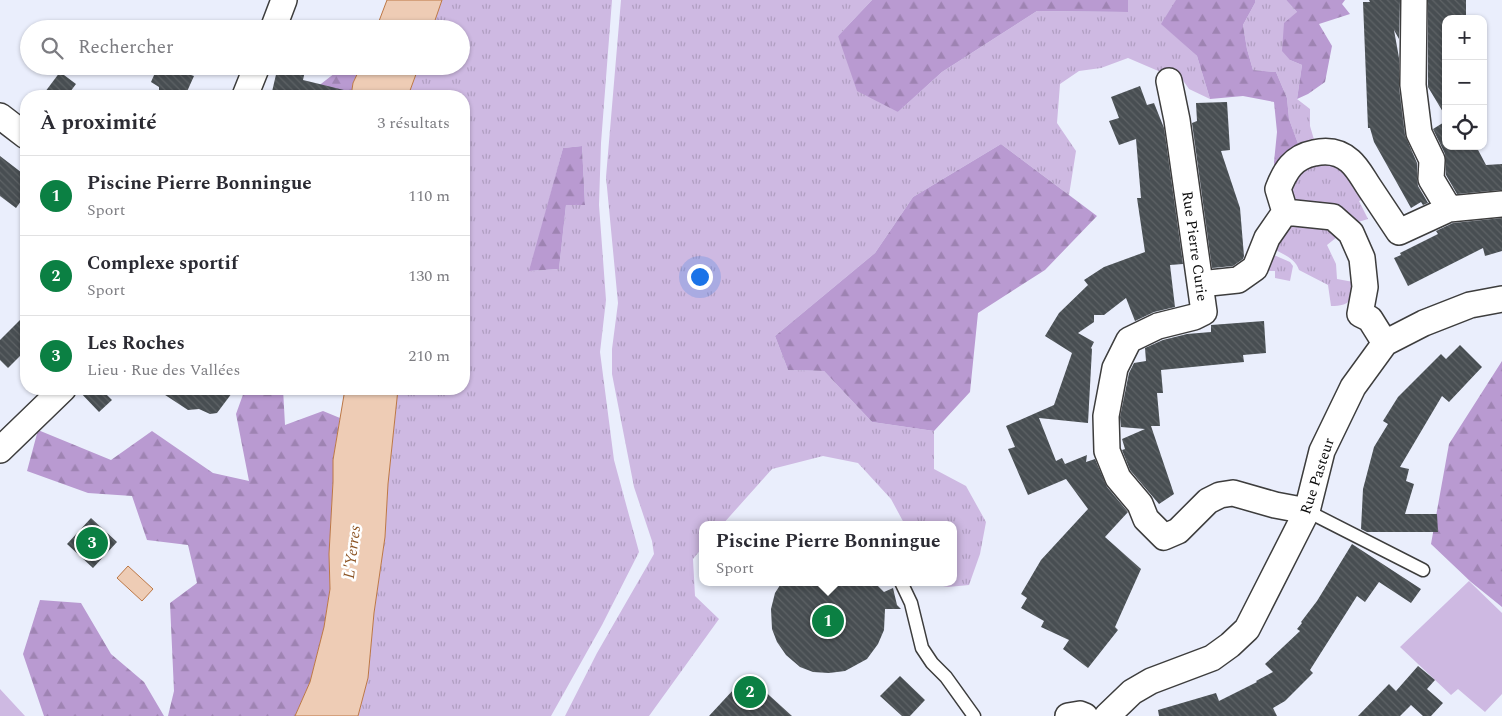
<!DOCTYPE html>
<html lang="fr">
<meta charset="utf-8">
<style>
:root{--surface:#fff;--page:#f7f7f7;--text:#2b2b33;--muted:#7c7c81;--line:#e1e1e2;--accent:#0b8043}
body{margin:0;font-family:Spectral,serif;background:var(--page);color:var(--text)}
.controls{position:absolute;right:15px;top:15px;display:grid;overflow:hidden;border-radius:10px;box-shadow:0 1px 4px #0004}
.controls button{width:45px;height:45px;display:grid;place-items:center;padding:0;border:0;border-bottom:1px solid var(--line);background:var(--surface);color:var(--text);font:25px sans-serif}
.you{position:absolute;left:699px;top:276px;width:18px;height:18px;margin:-12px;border:4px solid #fff;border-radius:50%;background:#1a73e8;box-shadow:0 0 0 8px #1a73e833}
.badge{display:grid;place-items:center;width:32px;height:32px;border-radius:50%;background:var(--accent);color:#fff;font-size:16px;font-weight:700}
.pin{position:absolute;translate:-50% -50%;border:2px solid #fff;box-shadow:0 1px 5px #0006}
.popup{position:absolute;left:699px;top:521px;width:258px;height:65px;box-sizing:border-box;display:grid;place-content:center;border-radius:10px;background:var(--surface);filter:drop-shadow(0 1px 4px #0005);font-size:16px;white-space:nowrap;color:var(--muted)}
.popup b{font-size:19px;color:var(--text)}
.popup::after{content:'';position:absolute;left:50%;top:100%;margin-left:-10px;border:10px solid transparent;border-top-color:var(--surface)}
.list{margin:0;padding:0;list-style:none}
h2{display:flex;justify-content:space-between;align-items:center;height:65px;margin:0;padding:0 20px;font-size:21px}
h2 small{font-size:16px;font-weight:400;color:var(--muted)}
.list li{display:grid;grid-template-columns:32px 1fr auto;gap:15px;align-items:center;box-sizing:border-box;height:80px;padding:0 20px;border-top:1px solid var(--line)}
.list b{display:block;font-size:19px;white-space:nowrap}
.list p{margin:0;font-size:16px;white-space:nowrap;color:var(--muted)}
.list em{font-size:16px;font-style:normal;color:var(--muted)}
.icon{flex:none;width:28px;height:28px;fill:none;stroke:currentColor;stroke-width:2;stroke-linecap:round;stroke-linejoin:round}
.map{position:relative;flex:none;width:1502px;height:716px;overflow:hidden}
.search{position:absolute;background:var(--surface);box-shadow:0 1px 4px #0004;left:20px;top:20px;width:450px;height:55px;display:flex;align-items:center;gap:12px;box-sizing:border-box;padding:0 18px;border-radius:28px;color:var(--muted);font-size:19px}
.panel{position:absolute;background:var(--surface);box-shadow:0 1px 4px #0004;left:20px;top:90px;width:450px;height:305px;border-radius:20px}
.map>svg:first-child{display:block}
.grass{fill:url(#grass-tufts);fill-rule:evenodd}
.forest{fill:url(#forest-firs)}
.garden{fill:#ceb9e2}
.water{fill:#eeccb5;stroke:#bc7745}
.building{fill:url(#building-back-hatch)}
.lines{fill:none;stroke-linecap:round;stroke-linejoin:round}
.lane-casing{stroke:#3d3d3d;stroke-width:15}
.street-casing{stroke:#3d3d3d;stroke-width:28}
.lane{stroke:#fff;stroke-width:12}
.street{stroke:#fff;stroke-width:25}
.labels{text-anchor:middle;stroke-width:5;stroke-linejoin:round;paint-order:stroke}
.street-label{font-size:15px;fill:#0a0a0a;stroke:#fff}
.water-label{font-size:16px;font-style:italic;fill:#8c5424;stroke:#fff}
</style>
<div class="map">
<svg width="1502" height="716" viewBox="0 0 1502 716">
<defs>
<pattern id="grass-tufts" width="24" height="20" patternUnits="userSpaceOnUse" patternTransform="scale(1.25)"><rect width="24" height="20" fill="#ceb9e2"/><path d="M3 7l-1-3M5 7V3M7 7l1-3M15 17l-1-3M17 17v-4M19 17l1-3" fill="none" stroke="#b09ec1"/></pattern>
<pattern id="forest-firs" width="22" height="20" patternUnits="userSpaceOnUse" patternTransform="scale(1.25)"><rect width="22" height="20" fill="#b99ad1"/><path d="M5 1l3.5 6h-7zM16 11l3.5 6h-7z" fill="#9e83b2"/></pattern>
<pattern id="building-back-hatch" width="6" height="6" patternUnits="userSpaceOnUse" patternTransform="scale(1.25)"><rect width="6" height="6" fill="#484e52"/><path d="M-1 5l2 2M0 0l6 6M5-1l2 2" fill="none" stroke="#5e6366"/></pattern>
</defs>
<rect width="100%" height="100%" fill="#eaeefc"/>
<path class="grass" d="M 442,0 L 612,0 L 601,143 L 599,205 L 606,300 L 600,352 L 614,460 L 639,552 L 602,625 L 551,716 L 358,716 L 368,677 L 374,613 L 385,537 L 388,484 L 398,389 L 464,389 L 464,96 L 408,96 L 419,66 L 461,66 L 461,29 L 432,29 ZM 582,146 L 585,205 L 566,205 L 559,269 L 530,271 L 563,148 Z
M 621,0 L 872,0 L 838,36 L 898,112 L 942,72 L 1037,11 L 1128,12 L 1128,0 L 1178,0 L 1162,24 L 1197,56 L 1210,99 L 1189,89 L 1182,79 L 1156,70 L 1128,58 L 1101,68 L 1079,71 L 1060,84 L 1057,123 L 1076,151 L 1069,195 L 1001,144 L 913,197 L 875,253 L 775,336 L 788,370 L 824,371 L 872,422 L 934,431 L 934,469 L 966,486 L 986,522 L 980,554 L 969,585 L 948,587 L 927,583 L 953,582 L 953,525 L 905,525 L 891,499 L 858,463 L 823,456 L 772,469 L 722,525 L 703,525 L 703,547 L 693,559 L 695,596 L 719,619 L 649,716 L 565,716 L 597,653 L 654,554 L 652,541 L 634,487 L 612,374 L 612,349 L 618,303 L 606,177 Z
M 1255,0 L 1286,0 L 1297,12 L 1290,60 L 1302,65 L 1297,99 L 1310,109 L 1310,126 L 1315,143 L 1300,149 L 1289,119 L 1287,98 L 1276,72 L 1253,70 L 1247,49 L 1243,25 L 1255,3 Z
M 1327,155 L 1369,197 L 1359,201 L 1368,219 L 1358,222 L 1353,222 L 1290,201 L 1288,177 Z
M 1306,221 L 1342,233 L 1327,245 L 1336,264 L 1337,279 L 1359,283 C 1352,299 1351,306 1331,306 L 1328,285 L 1299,270 C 1295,257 1280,253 1269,247 L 1284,229 Z
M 1267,252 L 1290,262 L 1293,266 L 1290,281 L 1275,278 L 1275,271 L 1269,271 Z"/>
<path class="forest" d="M 872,0 L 1128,0 L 1128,12 L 1037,11 L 942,72 L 898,112 L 857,91 L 838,36 Z
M 1176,0 L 1255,0 L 1255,3 L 1243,25 L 1247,49 L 1253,70 L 1276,72 L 1287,98 L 1289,119 L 1300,149 L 1275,172 L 1274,162 L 1277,132 L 1274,102 L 1243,96 L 1210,99 L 1197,56 L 1161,24 Z
M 1286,0 L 1345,0 L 1342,4 L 1350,14 L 1319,24 L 1332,46 L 1325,82 L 1308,94 L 1297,99 L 1302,65 L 1290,60 L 1282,51 L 1284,23 L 1297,12 Z
M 344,66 L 361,66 L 353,83 L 351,96 L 321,96 L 317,87 Z
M 1001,144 L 1097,216 L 1045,270 L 978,313 L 970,392 L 934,431 L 872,422 L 824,371 L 788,370 L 775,336 L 875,253 L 913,197 Z
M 582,146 L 585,205 L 566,205 L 559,269 L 529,271 L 563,148 Z
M 1502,361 L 1502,607 L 1471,582 L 1431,544 L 1449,444 Z
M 245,389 L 283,389 L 285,425 L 323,411 L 340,418 L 333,460 L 333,482 L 329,554 L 330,589 L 324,627 L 310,682 L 295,716 L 168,716 L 174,691 L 170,603 L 197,583 L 188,545 L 147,540 L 132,496 L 88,493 L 27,471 L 38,430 L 111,460 L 152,431 L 213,473 L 249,481 L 236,414 Z
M 40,600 L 81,603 L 111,654 L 144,682 L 164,716 L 44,716 L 23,654 Z"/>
<path class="garden" d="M 1469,581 L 1502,613 L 1502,694 L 1485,712 L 1458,689 L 1451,695 L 1400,647 Z
M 0,689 L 25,716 L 0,716 Z"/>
<path class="water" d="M 387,0 L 442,0 L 432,29 L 376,29 Z
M 361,66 L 419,66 L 408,96 L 351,96 L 353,83 Z
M 345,389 L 398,389 L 388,484 L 385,537 L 374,613 L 368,678 L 358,716 L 295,716 L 310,682 L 324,627 L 330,589 L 329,554 L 333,482 L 333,460 Z
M 128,566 L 153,589 L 142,601 L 117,578 Z"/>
<path class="building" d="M 1369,0 L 1400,0 L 1399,39 L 1394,30 L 1399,58 L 1399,87 L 1405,135 L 1417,163 L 1417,178 L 1418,186 L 1428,203 L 1423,205 L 1421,202 L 1411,208 L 1374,142 L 1370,128 L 1368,128 L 1363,2 L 1370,2 Z
M 1428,0 L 1466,0 L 1466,19 L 1446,19 L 1446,117 L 1428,87 Z
M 158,66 L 195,66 L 191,75 L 194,76 L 185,96 L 172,96 L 159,90 L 159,87 L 151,82 Z
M 278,66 L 306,66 L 303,80 L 344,90 L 343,96 L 271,96 Z
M 60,72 L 76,84 L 67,96 L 42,96 Z
M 1140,86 L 1147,105 L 1154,103 L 1164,128 L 1183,264 L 1170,265 L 1175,307 L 1154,312 L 1135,321 L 1126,298 L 1104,315 L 1094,315 L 1094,322 L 1078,333 L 1094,342 L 1091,348 L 1092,349 L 1088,423 L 1039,418 L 1056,461 L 1062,458 L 1065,464 L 1087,455 L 1086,462 L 1095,459 L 1107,487 L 1128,512 L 1105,537 L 1141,569 L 1115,627 L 1118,630 L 1088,668 L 1063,649 L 1069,640 L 1041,627 L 1044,621 L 1021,608 L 1027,598 L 1021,594 L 1041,560 L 1088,509 L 1066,479 L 1028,495 L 1008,449 L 1015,447 L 1006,426 L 1054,405 L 1072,353 L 1045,336 L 1059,313 L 1088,285 L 1084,280 L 1104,267 L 1145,252 L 1137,198 L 1141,198 L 1136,139 L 1119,145 L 1109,121 L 1119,118 L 1111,97 Z
M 1227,102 L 1230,150 L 1221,151 L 1240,208 L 1244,256 L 1243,259 L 1233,266 L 1212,268 L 1192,123 L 1197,121 L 1196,103 Z
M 1446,121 L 1446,146 L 1476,146 L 1486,165 L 1502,164 L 1502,190 L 1457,194 L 1446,175 L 1445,154 L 1433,129 Z
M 0,156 L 26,176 L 26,194 L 16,208 L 0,196 Z
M 1502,218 L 1502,251 L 1485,256 L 1483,248 L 1408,286 L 1394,258 L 1401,255 L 1400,253 L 1438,234 L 1436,231 L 1453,223 Z
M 26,314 L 26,350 L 8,368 L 0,360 L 0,340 Z
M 1264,321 L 1266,353 L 1243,355 L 1244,362 L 1161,370 L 1163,393 L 1157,393 L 1160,426 L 1151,426 L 1174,494 L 1159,504 L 1130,470 L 1122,450 L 1125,449 L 1122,439 L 1145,429 L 1121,427 L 1120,417 L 1129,373 L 1134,363 L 1146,361 L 1145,348 L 1163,340 L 1187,334 L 1211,332 L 1211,325 Z
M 1460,345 L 1482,367 L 1449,402 L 1442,396 L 1400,467 L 1409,469 L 1406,481 L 1414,484 L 1405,514 L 1437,514 L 1438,532 L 1367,532 L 1361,529 L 1363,489 L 1374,447 L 1388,424 L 1383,421 L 1398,397 L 1441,354 L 1446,359 Z
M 77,389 L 101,389 L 112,400 L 99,412 Z
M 156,389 L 235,389 L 217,413 L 210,414 L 199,409 L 188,410 Z
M 91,518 L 117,542 L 93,568 L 67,544 Z
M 1352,544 L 1421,589 L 1411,603 L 1379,582 L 1365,602 L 1357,596 L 1310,670 L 1313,673 L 1285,701 L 1273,708 L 1277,716 L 1159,716 L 1158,710 L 1216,693 L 1219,701 L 1257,682 L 1256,681 L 1273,672 L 1265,664 L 1300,631 L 1297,629 L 1302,623 L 1301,622 L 1317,601 Z
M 782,582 L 874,582 L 884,592 L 893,588 L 897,605 L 901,609 L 885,609 L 884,630 L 878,644 L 867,659 L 845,671 L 829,673 L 813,672 L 800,667 L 786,655 L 777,642 L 772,629 L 771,609 L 775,593 Z
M 1418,666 L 1435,680 L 1427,689 L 1443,703 L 1431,716 L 1423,716 L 1411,705 L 1400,716 L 1358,716 L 1389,684 L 1396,691 Z
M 747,675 L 792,716 L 709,716 Z
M 900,676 L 925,700 L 910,716 L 902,716 L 880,696 Z"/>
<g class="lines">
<defs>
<path id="lane" d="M 1307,511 L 1423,570
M 901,582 L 911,603 L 922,648 L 932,663 L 946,677 L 974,716"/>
<path id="street" d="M 1414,0 L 1413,85 L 1419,133 L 1432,160 L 1431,179 L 1449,209
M 273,29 L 284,0
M 1169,81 L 1177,120 L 1204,312 L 1194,317 L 1158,326 L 1129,340 L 1115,368 L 1106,416 L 1107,451 L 1118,478 L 1140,504 L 1146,519 L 1164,537 L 1178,531 L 1208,501 L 1220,495 L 1233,493 L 1275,505 L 1307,511
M 245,96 L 257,66
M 0,116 L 26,136
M 1200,284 L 1238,280 L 1255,268 L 1267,238 L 1285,212
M 1385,343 L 1370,319 L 1360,314 L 1365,287 L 1362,258 L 1351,233 L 1333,217 L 1285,212 L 1278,189 C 1285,171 1293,157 1314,153 C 1327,150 1340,152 1350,161 C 1358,168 1363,178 1369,187 C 1379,202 1389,217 1399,232 L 1449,209 L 1502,204
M 0,450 L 63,389
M 1068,716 L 1080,714 L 1085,716
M 1107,716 L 1132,692 L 1151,681 L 1212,658 L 1230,645 L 1247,629 L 1307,511 L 1322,451 L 1353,387 L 1385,343 L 1424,323 L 1470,305 L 1502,299"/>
</defs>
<use href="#lane" class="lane-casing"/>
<use href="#street" class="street-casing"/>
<use href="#lane" class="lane"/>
<use href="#street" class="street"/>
</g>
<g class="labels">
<g class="street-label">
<text transform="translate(1195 246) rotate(82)" y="5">Rue Pierre Curie</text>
<text transform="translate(1317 476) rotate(-72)" y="5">Rue Pasteur</text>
</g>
<g class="water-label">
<text transform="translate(351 552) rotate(-83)" y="6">L'Yerres</text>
</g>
</g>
</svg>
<div class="controls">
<button>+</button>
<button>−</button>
<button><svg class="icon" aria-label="locate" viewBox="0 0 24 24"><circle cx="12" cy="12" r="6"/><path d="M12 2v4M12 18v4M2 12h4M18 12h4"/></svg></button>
</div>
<div class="you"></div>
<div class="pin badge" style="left:828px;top:621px">1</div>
<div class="popup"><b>Piscine Pierre Bonningue</b>Sport</div>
<div class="pin badge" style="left:750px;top:692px">2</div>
<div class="pin badge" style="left:92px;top:543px">3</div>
<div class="search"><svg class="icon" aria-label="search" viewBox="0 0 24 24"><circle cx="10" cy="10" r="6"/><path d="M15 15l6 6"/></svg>Rechercher</div>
<section class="panel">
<h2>À proximité<small>3 résultats</small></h2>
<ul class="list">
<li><span class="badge">1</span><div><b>Piscine Pierre Bonningue</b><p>Sport</p></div><em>110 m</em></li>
<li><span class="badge">2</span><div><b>Complexe sportif</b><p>Sport</p></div><em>130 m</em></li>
<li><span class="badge">3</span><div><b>Les Roches</b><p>Lieu · Rue des Vallées</p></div><em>210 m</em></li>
</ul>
</section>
</div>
